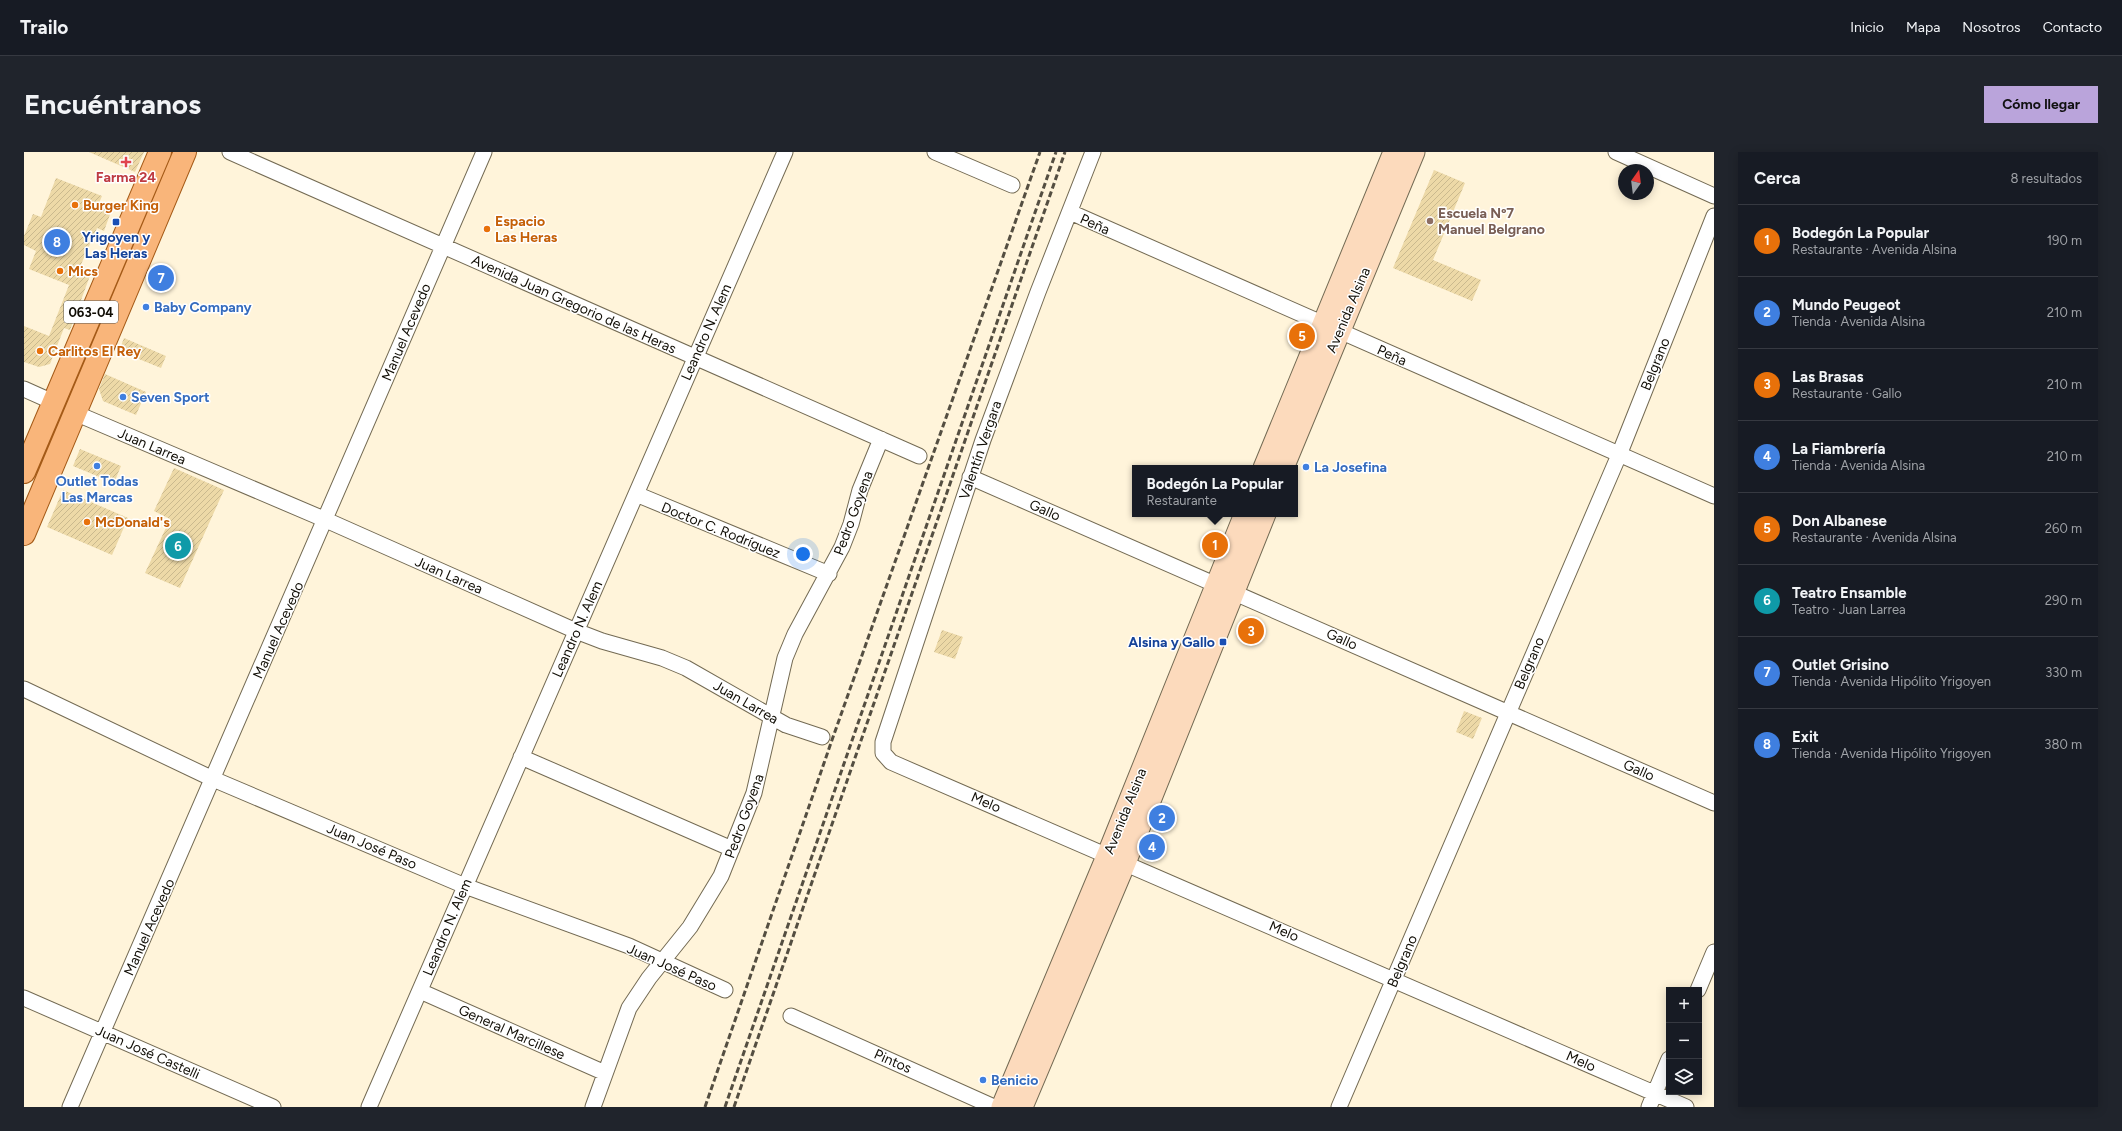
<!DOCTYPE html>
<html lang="es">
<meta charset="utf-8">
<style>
:root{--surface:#171b24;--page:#20242c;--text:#f1f3f6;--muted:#9ea1a6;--line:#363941;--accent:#baa4db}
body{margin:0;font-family:Figtree,sans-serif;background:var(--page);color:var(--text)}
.controls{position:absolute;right:12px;bottom:12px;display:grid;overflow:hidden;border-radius:0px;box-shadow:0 2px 10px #0003}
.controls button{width:36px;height:36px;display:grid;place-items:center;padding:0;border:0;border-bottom:1px solid var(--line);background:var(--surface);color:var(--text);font:20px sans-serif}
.compass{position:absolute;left:1594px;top:12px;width:36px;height:36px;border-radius:50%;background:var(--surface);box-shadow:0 2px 10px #0003;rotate:14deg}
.you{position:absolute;left:779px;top:402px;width:14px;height:14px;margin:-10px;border:3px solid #fff;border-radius:50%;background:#1a73e8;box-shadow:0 0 0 6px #1a73e833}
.badge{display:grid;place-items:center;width:26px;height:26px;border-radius:50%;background:var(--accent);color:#fff;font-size:13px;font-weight:700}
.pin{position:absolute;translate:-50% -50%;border:2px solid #fff;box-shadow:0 1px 4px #0006}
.popup{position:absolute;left:1108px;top:313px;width:166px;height:52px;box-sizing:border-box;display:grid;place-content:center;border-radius:0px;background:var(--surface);filter:drop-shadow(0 1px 3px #0005);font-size:13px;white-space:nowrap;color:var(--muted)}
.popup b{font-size:15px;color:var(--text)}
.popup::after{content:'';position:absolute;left:50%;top:100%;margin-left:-8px;border:8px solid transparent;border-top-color:var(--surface)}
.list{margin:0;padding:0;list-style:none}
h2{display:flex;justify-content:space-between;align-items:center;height:52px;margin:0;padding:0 16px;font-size:17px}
h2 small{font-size:13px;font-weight:400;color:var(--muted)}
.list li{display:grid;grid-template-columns:26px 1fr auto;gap:12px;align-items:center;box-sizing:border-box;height:72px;padding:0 16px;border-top:1px solid var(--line)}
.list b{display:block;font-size:15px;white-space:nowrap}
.list p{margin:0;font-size:13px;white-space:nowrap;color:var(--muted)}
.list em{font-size:13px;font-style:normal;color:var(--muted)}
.icon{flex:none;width:22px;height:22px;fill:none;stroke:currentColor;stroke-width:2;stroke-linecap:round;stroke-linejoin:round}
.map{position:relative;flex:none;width:1690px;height:955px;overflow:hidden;border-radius:0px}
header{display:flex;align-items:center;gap:24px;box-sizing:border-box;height:56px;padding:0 20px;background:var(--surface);border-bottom:1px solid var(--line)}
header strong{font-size:19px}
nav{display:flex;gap:22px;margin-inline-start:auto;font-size:14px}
.intro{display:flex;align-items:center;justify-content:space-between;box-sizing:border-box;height:96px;padding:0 24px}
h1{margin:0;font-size:28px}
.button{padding:10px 18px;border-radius:0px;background:var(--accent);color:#111;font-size:14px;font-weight:700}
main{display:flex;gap:24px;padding:0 24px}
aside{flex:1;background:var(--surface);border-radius:0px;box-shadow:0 2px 10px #0003}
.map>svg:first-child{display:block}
.building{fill:url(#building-hatch)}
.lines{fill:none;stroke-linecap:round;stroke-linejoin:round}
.minor-casing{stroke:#736a53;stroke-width:17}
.secondary-casing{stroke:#736a53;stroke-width:23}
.primary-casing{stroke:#a45a17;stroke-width:24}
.minor{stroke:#fff;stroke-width:15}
.secondary{stroke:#fcdabc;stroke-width:21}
.primary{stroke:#f9b57a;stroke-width:22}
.rail{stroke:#544e41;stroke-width:3;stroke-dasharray:6 3;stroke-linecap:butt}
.health-dot{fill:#e0444e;stroke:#fff;stroke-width:1.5}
.food-dot{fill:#e8710a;stroke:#fff;stroke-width:1.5}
.education-dot{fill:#8d6e63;stroke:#fff;stroke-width:1.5}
.transit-dot{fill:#1a4fb4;stroke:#fff;stroke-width:1.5}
.shop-dot{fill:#3f7fe0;stroke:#fff;stroke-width:1.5}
.labels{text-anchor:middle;stroke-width:3;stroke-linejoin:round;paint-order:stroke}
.shield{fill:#fff;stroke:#57554f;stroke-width:1}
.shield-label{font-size:13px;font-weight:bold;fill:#0f0c04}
.health-label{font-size:14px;font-weight:bold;fill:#be3a42;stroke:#fff}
.food-label{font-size:14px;font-weight:bold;fill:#c56008;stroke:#fff;text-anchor:start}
.education-label{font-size:14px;font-weight:bold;fill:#785e54;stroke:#fff;text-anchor:start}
.street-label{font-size:14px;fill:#0f0c04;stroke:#fff}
.transit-label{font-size:14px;font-weight:bold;fill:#164399;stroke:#fff}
.shop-label{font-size:14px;font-weight:bold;fill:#366cbe;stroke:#fff;text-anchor:start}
</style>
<header>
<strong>Trailo</strong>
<nav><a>Inicio</a><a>Mapa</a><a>Nosotros</a><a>Contacto</a></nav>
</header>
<div class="intro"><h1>Encuéntranos</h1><a class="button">Cómo llegar</a></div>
<main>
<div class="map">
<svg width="1690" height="955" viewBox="0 0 1690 955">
<defs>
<pattern id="building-hatch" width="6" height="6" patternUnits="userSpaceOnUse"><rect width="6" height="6" fill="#edd9a7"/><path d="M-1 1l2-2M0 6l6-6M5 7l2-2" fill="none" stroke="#cab98e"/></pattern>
</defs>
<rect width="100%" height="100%" fill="#fff4da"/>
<path class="building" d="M 65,0 L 120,0 L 111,20 Z
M 1410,18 L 1441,31 L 1409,108 L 1457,128 L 1448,149 L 1369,116 Z
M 32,26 L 78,44 L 75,51 L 88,57 L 80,79 L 73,76 L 55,117 L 67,121 L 46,178 L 40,176 L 26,212 L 15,215 L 0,210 L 0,174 L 25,184 L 45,133 L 5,117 L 12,99 L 0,93 L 0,84 L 9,62 L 17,65 Z
M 100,186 L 142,204 L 137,216 L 95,199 Z
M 81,222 L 122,240 L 112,263 L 79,249 L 75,237 Z
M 56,297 L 97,314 L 90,331 L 49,314 Z
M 150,316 L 200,338 L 156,436 L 121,421 L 146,367 L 130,359 Z
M 39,338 L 104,366 L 88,403 L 23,375 Z
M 918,478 L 939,485 L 931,507 L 910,500 Z
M 1440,559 L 1458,566 L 1449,587 L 1432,580 Z"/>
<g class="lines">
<defs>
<path id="minor" d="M 206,0 L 895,304
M 911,0 L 988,33
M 1069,0 L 1014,140 L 959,288 L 859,590 L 859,601 L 867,610 L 1662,955
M 1592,0 L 1690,44
M 1046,60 L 1690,344
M 0,237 L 29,250
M 51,261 L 302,368 L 552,479 L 578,489 L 638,506 L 662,516 L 762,573 L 798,585
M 946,325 L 1690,651
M 612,342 L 805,422
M 0,537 L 189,627 L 441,734 L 605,794 L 701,838
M 497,605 L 708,697
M 1674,838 L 1690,800
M 396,839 L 581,921
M 0,846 L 249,955
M 767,864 L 970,955
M 46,955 L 460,0
M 345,955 L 761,0
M 569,955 L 605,856 L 625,826 L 666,775 L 697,724 L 730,641 L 761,506 L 771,482 L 818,395 L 827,372 L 836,338 L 857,287
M 1315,955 L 1595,303 L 1690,64
M 1625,955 L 1645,907"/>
<path id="secondary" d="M 1240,316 L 1370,0
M 1259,316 L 1390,0
M 978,955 L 1084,702 L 1221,362
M 998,955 L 1101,711 L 1241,362"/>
<path id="primary" d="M 0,320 L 136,0
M 0,382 L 161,0"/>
</defs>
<use href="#minor" class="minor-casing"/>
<use href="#secondary" class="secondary-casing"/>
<use href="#primary" class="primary-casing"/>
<use href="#minor" class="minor"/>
<use href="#secondary" class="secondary"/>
<use href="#primary" class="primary"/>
<path class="rail" d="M 681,955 L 808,588 L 1016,0
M 701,955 L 1032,0
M 710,955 L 1041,0"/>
</g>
<path class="health-dot" d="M100 4h4v4h4v4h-4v4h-4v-4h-4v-4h4z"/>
<g class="food-dot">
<circle cx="51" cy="53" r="4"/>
<circle cx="463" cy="77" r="4"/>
<circle cx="36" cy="119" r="4"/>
<circle cx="16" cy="199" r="4"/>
<circle cx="63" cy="370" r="4"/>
</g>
<circle class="education-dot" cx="1406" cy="69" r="4"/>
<g class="transit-dot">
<rect x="88" y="66" width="8" height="8" rx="2"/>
<rect x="1195" y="486" width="8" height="8" rx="2"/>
</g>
<g class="shop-dot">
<circle cx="122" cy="155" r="4"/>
<circle cx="99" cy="245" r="4"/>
<circle cx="73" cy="314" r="4"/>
<circle cx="1282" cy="315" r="4"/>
<circle cx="959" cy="928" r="4"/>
</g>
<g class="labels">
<rect class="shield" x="40" y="149" width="54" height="22" rx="3"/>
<g class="shield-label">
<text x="67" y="165">063-04</text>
</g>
<g class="health-label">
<text x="102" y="30">Farma 24</text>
</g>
<g class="food-label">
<text x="59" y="58">Burger King</text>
<text x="471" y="74">Espacio<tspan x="471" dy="16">Las Heras</tspan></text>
<text x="44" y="124">Mics</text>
<text x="24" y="204">Carlitos El Rey</text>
<text x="71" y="375">McDonald's</text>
</g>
<g class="education-label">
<text x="1414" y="66">Escuela Nº7<tspan x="1414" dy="16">Manuel Belgrano</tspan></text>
</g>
<g class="street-label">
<text transform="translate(1071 72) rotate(24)" y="5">Peña</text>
<text transform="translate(550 152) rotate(24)" y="5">Avenida Juan Gregorio de las Heras</text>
<text transform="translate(1324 158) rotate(-67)" y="5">Avenida Alsina</text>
<text transform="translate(382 180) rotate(-67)" y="5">Manuel Acevedo</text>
<text transform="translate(682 180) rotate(-66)" y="5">Leandro N. Alem</text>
<text transform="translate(1368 203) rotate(24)" y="5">Peña</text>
<text transform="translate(1631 212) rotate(-68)" y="5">Belgrano</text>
<text transform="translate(128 294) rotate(23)" y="5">Juan Larrea</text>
<text transform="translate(956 298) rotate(-71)" y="5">Valentín Vergara</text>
<text transform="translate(1021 358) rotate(24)" y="5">Gallo</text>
<text transform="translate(829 361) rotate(-70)" y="5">Pedro Goyena</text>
<text transform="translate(697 378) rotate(22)" y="5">Doctor C. Rodríguez</text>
<text transform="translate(425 423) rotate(24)" y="5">Juan Larrea</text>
<text transform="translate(553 477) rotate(-66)" y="5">Leandro N. Alem</text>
<text transform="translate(254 478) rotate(-66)" y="5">Manuel Acevedo</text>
<text transform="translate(1318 487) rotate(24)" y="5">Gallo</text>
<text transform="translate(1505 511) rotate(-67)" y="5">Belgrano</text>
<text transform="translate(722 550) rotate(30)" y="5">Juan Larrea</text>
<text transform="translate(1615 618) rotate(24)" y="5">Gallo</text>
<text transform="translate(962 650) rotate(23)" y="5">Melo</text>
<text transform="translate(1101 659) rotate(-68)" y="5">Avenida Alsina</text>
<text transform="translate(720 664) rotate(-70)" y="5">Pedro Goyena</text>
<text transform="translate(348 694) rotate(23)" y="5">Juan José Paso</text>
<text transform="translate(125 775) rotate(-66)" y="5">Manuel Acevedo</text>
<text transform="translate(423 775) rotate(-67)" y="5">Leandro N. Alem</text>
<text transform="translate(1260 779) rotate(23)" y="5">Melo</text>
<text transform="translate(1378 809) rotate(-67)" y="5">Belgrano</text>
<text transform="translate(648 815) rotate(24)" y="5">Juan José Paso</text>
<text transform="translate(488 880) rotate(24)" y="5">General Marcillese</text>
<text transform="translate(124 900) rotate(24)" y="5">Juan José Castelli</text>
<text transform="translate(869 909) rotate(24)" y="5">Pintos</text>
<text transform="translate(1557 909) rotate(24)" y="5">Melo</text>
</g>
<g class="transit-label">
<text x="92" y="90">Yrigoyen y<tspan x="92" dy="16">Las Heras</tspan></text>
<text x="1191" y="495" text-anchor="end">Alsina y Gallo</text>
</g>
<g class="shop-label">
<text x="130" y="160">Baby Company</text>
<text x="107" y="250">Seven Sport</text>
<text x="1290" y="320">La Josefina</text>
<text x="73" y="334" text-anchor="middle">Outlet Todas<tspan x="73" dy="16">Las Marcas</tspan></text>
<text x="967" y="933">Benicio</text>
</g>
</g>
</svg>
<div class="controls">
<button>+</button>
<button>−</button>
<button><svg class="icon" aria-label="layers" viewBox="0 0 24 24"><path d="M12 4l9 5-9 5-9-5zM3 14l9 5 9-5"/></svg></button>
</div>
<svg class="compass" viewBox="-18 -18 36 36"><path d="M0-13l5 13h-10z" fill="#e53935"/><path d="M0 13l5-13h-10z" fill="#9ea1a6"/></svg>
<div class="you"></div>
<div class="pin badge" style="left:1191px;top:393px;background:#e8710a">1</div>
<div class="popup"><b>Bodegón La Popular</b>Restaurante</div>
<div class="pin badge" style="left:1138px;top:666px;background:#3f7fe0">2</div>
<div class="pin badge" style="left:1227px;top:479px;background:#e8710a">3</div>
<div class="pin badge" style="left:1128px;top:695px;background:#3f7fe0">4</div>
<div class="pin badge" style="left:1278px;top:184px;background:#e8710a">5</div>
<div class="pin badge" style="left:154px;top:394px;background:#0f9aa8">6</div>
<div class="pin badge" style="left:137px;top:126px;background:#3f7fe0">7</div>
<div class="pin badge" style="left:33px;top:90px;background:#3f7fe0">8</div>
</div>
<aside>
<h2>Cerca<small>8 resultados</small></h2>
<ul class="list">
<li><span class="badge" style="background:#e8710a">1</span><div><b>Bodegón La Popular</b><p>Restaurante · Avenida Alsina</p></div><em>190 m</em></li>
<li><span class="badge" style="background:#3f7fe0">2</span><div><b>Mundo Peugeot</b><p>Tienda · Avenida Alsina</p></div><em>210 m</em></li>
<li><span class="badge" style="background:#e8710a">3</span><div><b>Las Brasas</b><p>Restaurante · Gallo</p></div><em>210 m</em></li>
<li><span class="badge" style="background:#3f7fe0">4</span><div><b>La Fiambrería</b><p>Tienda · Avenida Alsina</p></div><em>210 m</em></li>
<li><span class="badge" style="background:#e8710a">5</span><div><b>Don Albanese</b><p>Restaurante · Avenida Alsina</p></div><em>260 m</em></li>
<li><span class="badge" style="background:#0f9aa8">6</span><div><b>Teatro Ensamble</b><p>Teatro · Juan Larrea</p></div><em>290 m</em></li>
<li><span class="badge" style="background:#3f7fe0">7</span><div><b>Outlet Grisino</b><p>Tienda · Avenida Hipólito Yrigoyen</p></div><em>330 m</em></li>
<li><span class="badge" style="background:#3f7fe0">8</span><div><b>Exit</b><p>Tienda · Avenida Hipólito Yrigoyen</p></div><em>380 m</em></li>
</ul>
</aside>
</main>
